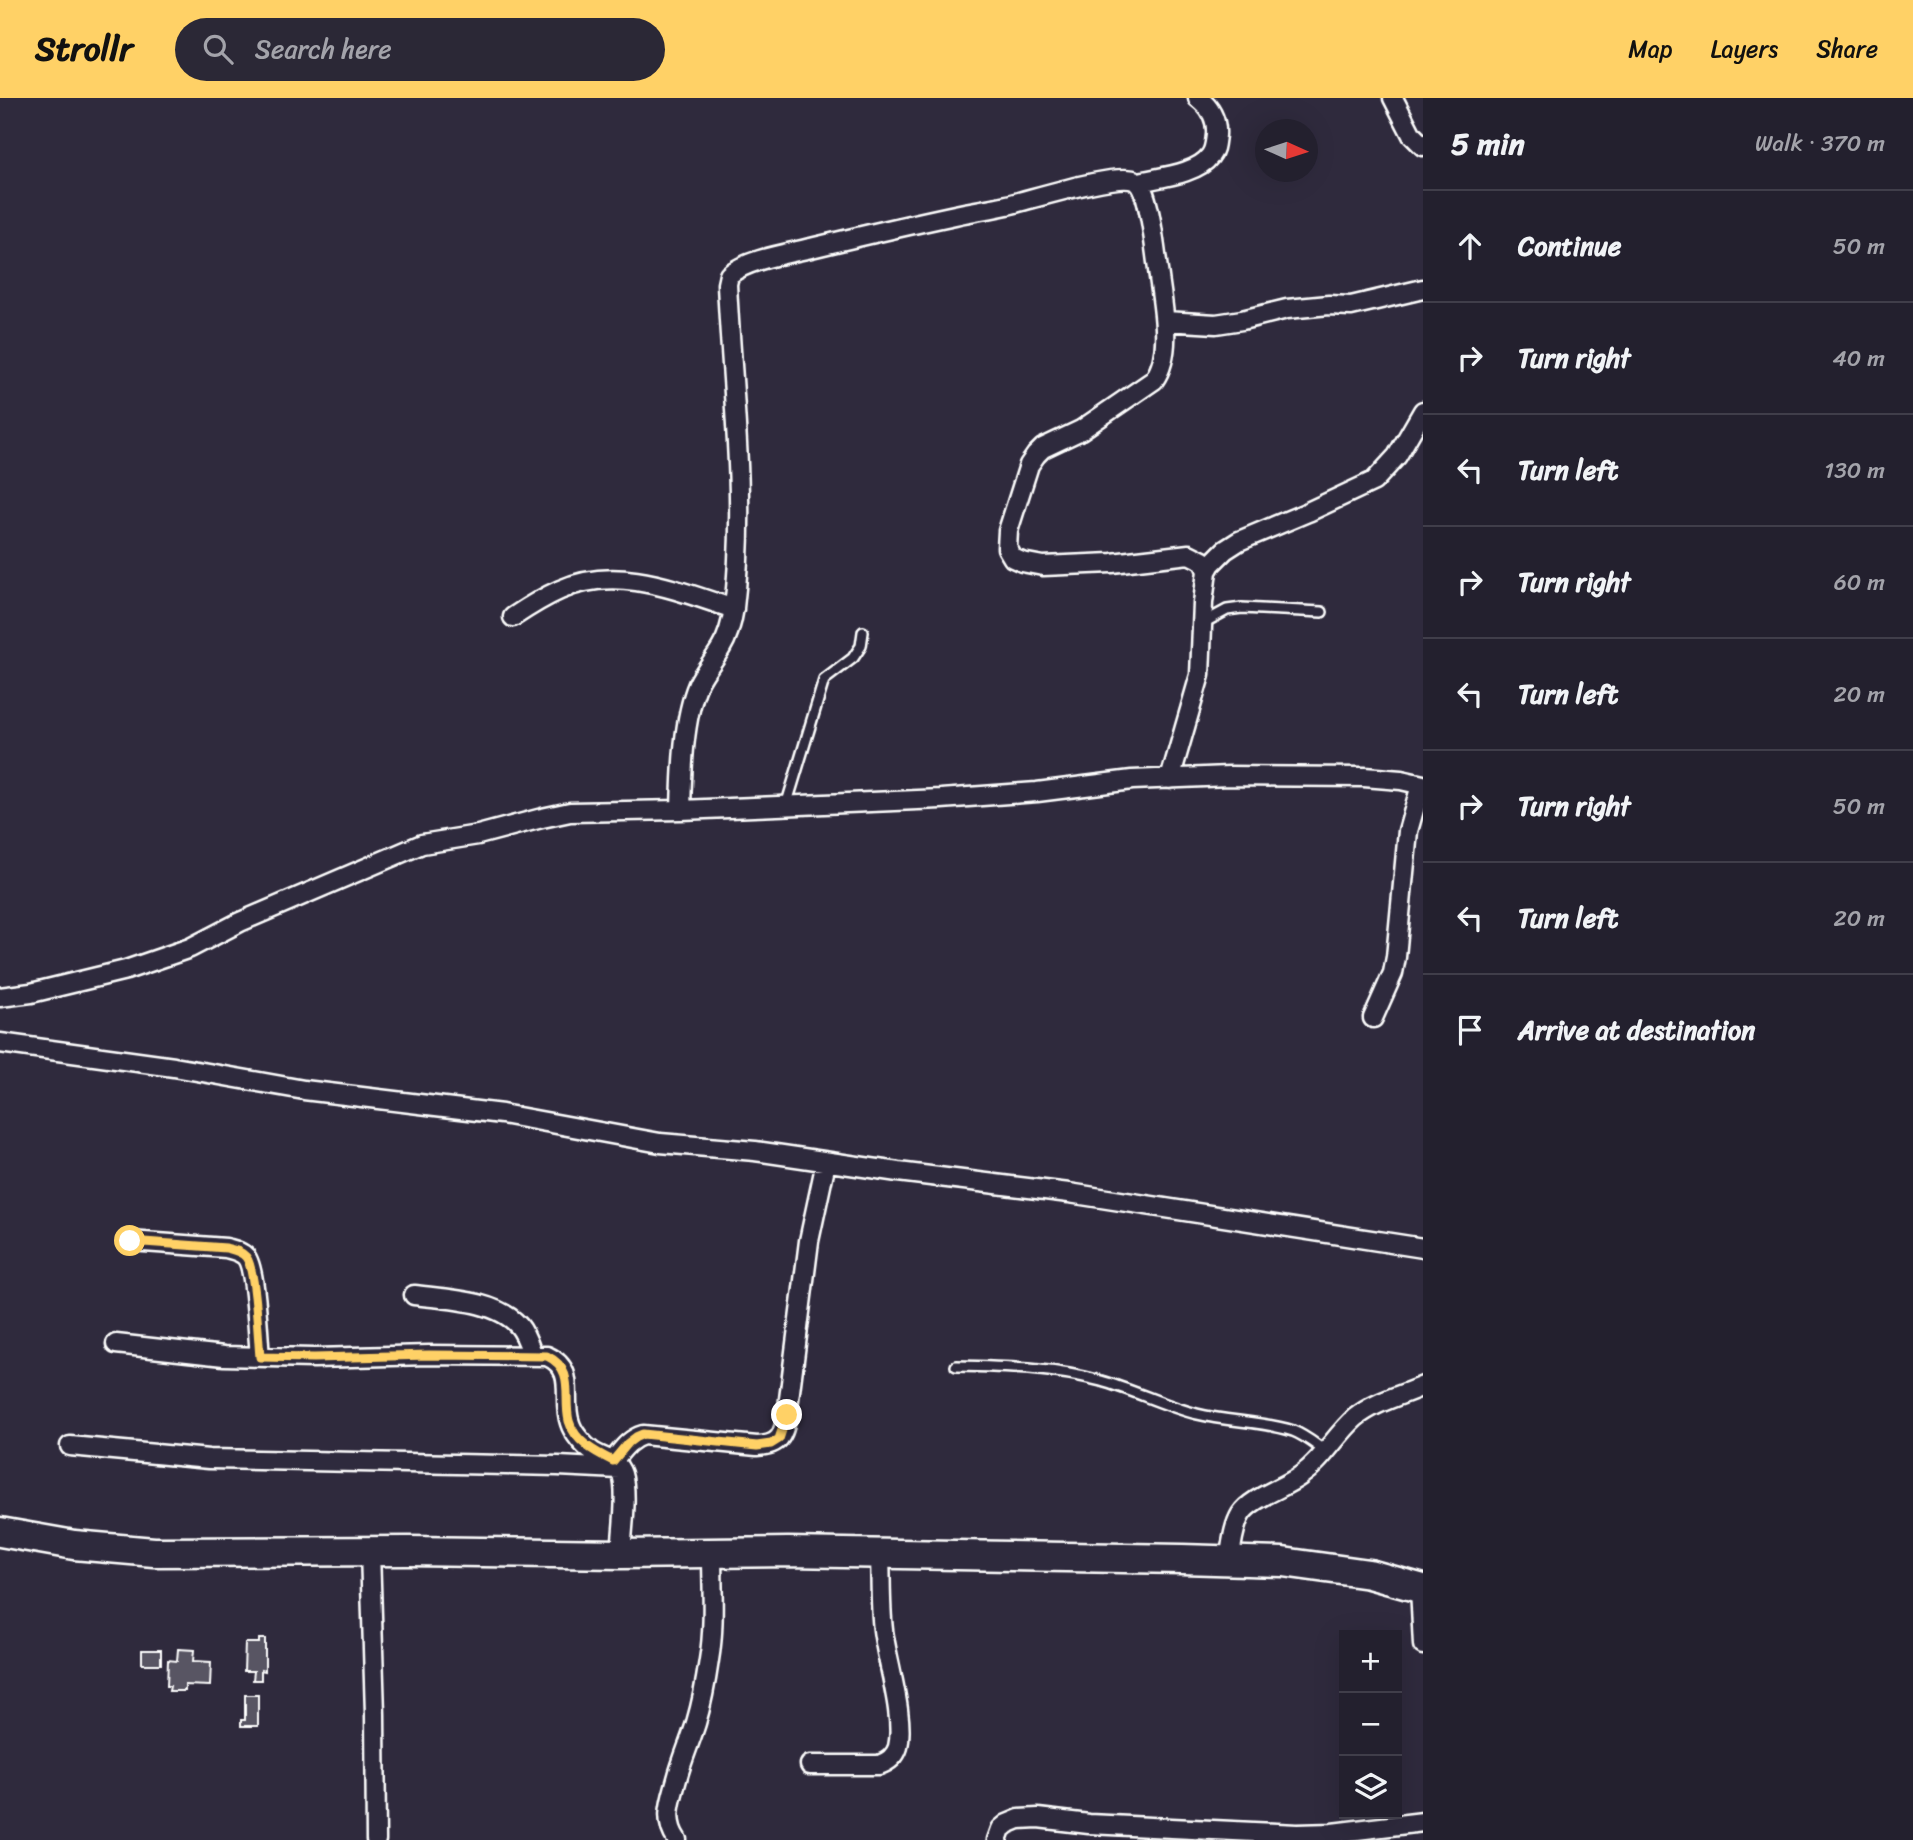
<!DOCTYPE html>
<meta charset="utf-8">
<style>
:root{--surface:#23202e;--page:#2b2836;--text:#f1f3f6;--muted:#a3a3aa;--line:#403e4a;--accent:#ffd166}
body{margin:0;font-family:Sriracha,sans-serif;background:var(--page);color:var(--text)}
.controls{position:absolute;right:21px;bottom:21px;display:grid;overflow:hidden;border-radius:0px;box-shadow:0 7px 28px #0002}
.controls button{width:63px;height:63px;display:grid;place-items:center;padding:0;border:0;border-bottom:2px solid var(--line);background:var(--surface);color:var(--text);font:35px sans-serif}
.compass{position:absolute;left:1255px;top:21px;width:63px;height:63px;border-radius:50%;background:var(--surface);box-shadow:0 7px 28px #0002;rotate:93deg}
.stop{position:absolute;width:21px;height:21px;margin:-16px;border:5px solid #ffd166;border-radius:50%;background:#fff}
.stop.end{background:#ffd166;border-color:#fff;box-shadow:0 2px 7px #0008}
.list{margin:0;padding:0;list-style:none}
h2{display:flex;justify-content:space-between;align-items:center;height:91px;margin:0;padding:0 28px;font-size:30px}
h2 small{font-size:23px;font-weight:400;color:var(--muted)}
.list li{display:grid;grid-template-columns:46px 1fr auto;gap:21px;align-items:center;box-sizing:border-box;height:112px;padding:0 28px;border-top:2px solid var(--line)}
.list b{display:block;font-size:26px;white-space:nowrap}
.list em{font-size:23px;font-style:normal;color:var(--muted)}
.icon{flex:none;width:38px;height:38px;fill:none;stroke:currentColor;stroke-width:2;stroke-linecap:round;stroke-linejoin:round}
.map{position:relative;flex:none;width:1423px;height:1742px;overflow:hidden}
header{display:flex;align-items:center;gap:42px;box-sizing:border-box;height:98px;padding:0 35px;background:var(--accent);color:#111}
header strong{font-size:33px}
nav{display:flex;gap:38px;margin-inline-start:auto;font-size:24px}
.search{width:490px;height:63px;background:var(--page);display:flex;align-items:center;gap:18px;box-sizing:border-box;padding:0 24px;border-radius:38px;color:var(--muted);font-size:26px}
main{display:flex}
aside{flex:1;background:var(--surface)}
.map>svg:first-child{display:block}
.building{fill:#595564;stroke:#fff;stroke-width:2}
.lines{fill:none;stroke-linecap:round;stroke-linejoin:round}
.service-casing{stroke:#fff;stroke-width:14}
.minor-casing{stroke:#fff;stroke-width:23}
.primary-casing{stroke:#fff;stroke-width:33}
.service{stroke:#2f2a3d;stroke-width:9}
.minor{stroke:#2f2a3d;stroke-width:18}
.primary{stroke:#2f2a3d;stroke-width:28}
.route{stroke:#ffd166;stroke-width:9}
</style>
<header>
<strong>Strollr</strong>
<div class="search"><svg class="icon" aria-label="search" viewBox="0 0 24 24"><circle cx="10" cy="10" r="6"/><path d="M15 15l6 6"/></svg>Search here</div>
<nav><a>Map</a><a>Layers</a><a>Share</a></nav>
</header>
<main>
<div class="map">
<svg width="1423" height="1742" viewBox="0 0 1423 1742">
<rect width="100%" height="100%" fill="#2f2a3d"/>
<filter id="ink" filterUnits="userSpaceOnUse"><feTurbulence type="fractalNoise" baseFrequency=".0143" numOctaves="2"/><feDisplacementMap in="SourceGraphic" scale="14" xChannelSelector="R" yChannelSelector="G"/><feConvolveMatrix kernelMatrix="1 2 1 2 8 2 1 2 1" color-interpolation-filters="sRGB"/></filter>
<g filter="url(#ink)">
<path class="building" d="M 259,1541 L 265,1541 L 265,1573 L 261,1572 L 261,1582 L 253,1582 L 254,1573 L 244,1573 L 245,1545 L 259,1545 Z
M 178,1551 L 194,1552 L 193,1563 L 211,1564 L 210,1588 L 185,1587 L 185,1593 L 169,1593 L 170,1588 L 167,1588 L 168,1562 L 177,1563 Z
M 142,1552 L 161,1552 L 161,1566 L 142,1566 Z
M 245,1597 L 258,1597 L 258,1628 L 241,1628 L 241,1622 L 245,1622 Z"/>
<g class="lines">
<defs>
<path id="service" d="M 1203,525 L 1227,512 L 1242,510 L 1322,514
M 786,708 L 824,582 L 853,560 L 861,548 L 863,534
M 956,1268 C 1006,1269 1053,1270 1101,1283 C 1134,1292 1164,1308 1197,1316 C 1228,1324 1263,1323 1293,1333 C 1304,1337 1315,1346 1325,1353"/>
<path id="minor" d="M 1393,0 L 1412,37 L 1423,48
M 1139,84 C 1160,79 1197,76 1210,58 C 1215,52 1215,44 1216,37 C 1217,21 1211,10 1198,0
M 1165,223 L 1216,226 L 1242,222 L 1287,211 L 1329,207 L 1351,208 L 1423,191
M 513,519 C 528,509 544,499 560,492 C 618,466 678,493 734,511
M 1170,681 L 1200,577 L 1203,505 L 1207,473 L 1211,466 L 1225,452 L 1239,443 L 1308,414 L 1374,383 L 1397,358 L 1423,313
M 681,712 C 682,674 683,621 698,586 C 704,573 714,562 721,550 C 728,539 732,523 734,510 C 747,402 732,294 727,186 L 729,177 C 747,161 791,155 815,149 C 861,138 908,127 955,117 C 972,113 990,111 1007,107 C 1030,102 1119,73 1136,83 C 1150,90 1156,161 1159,179 C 1163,210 1173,255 1154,282 L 1081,332 L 1043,350 L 1036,357 L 1029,367 L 1008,433 L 1007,450 L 1013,460 L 1022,464 L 1043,468 L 1112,465 L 1189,456 L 1203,463 L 1207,473
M 0,899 L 31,895 L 126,872 L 190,850 L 240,824 L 422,746 L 478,737 L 542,720 L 570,714 L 681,712 L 941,701 L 1037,694 L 1132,682 L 1229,678 L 1364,679 L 1401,682 L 1423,687
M 1373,920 L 1393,875 L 1396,859 L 1408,733 L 1421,687
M 0,945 L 174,969 L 304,992 L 502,1016 L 660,1045 L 755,1053 L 898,1074 L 1069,1095 L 1423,1150
M 130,1143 L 226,1150 C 233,1152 241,1153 246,1159 C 256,1171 258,1240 260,1259
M 414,1197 C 445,1201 497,1202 519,1228 C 526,1236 529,1248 533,1258
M 116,1246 L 224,1258 L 314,1260 L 429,1257 L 547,1258 C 578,1272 561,1300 570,1325 C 573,1335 584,1348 593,1354 C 604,1361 617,1361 622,1376 C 628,1396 622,1434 621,1456
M 70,1348 L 209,1361 L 558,1368 L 619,1371
M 613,1363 C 622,1352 629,1341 643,1337 L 757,1348 C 780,1347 783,1338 787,1317 L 809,1143 L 826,1064
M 370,1453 L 375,1616 L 376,1742
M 1229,1462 C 1232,1448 1233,1429 1241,1416 C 1251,1400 1284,1390 1300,1378 C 1322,1363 1335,1338 1355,1320 C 1374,1304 1400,1298 1423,1288
M 1420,1490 L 1423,1547
M 810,1667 L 879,1667 C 888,1664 895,1659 898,1649 C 905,1619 887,1564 883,1532 C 880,1507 881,1482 880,1457
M 677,1742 C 663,1722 671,1703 677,1681 C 682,1662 690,1644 696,1625 C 702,1605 706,1583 709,1562 C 715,1527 712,1490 712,1455
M 997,1742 L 1001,1731 L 1007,1726 L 1019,1721 L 1038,1720 L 1089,1726 L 1297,1736 L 1332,1735 L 1423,1724"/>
<path id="primary" d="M 0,1434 L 74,1447 L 154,1454 L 409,1453 L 621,1456 L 788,1454 L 1182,1461 L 1283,1464 L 1369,1476 L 1423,1491"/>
</defs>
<use href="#service" class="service-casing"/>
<use href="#minor" class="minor-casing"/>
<use href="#primary" class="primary-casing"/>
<use href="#service" class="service"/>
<use href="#minor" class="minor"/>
<use href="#primary" class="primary"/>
</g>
</g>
<g class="lines" filter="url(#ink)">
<path class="route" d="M 130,1143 L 226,1150 C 233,1152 241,1153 246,1159 C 256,1171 258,1240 260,1259 L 314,1260 L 429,1257 L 547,1258 C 576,1272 563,1298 569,1323 C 575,1344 595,1354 613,1363 L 628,1345 L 636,1339 L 643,1336 L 757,1348 L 771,1346 L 779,1341 L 787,1317"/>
</g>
</svg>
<div class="controls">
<button>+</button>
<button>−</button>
<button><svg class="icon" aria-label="layers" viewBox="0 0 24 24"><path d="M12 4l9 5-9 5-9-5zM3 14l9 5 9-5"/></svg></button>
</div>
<svg class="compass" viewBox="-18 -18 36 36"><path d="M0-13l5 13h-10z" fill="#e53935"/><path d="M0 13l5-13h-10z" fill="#a3a3aa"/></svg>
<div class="stop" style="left:130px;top:1143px"></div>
<div class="stop end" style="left:787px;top:1317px"></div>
</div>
<aside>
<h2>5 min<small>Walk · 370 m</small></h2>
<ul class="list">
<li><svg class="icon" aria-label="ahead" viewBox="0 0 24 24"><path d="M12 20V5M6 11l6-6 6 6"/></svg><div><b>Continue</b></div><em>50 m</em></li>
<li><svg class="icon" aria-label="right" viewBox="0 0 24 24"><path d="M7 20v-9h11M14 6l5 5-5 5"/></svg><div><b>Turn right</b></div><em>40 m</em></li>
<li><svg class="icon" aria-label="left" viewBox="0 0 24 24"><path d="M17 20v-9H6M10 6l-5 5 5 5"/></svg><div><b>Turn left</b></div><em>130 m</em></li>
<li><svg class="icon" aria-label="right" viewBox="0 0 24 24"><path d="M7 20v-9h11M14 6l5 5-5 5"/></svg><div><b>Turn right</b></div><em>60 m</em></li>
<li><svg class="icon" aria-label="left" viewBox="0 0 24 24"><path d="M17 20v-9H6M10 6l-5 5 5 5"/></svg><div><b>Turn left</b></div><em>20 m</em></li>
<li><svg class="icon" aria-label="right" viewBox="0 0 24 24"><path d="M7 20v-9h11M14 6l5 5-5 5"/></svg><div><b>Turn right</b></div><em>50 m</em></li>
<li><svg class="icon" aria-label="left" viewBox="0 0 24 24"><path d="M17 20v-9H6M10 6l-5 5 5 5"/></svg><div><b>Turn left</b></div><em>20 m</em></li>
<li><svg class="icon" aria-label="arrive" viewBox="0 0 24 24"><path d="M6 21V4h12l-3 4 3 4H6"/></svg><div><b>Arrive at destination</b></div></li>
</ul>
</aside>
</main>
